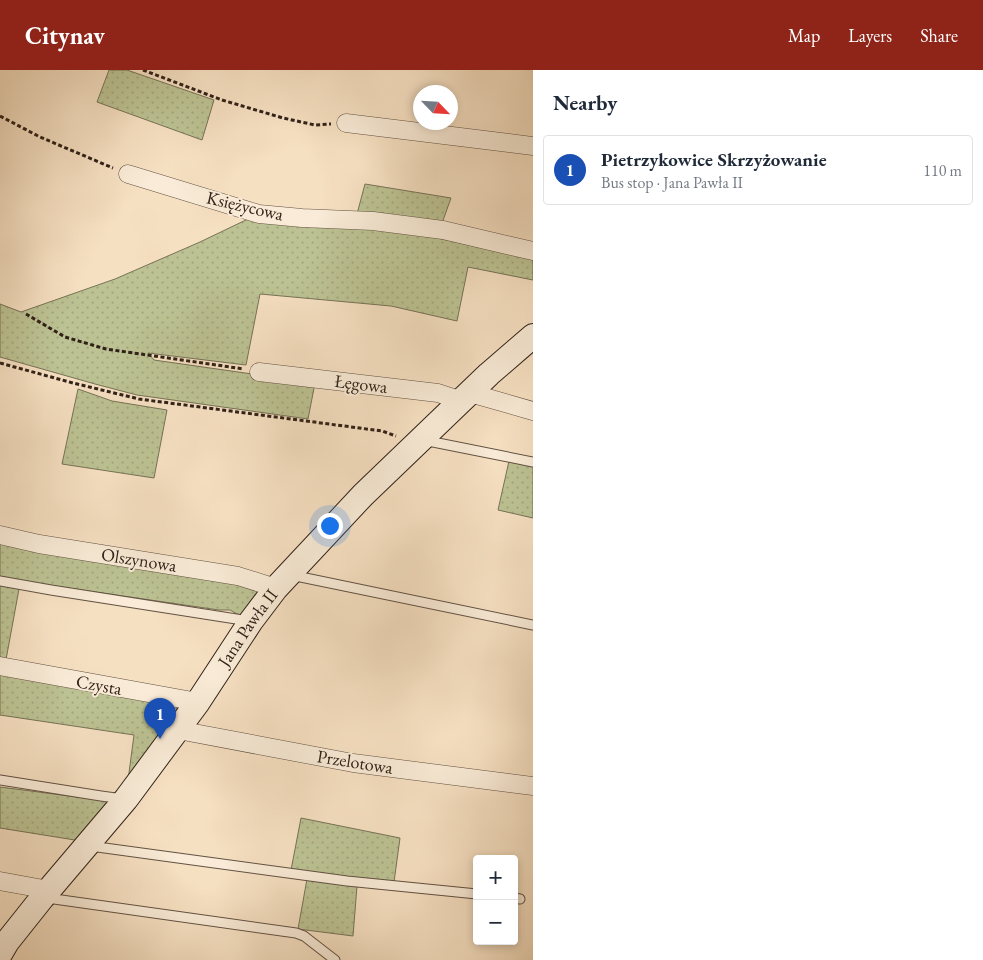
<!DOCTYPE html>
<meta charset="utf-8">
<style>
:root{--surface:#fff;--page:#f6f6f7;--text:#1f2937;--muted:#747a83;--line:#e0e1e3;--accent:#8f2418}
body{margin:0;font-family:"EB Garamond",serif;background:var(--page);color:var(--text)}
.controls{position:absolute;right:15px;bottom:15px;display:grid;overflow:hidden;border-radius:5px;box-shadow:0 2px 8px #0003}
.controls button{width:45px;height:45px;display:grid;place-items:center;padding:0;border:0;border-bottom:1px solid var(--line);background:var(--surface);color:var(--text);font:25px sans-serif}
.compass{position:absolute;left:413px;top:15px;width:45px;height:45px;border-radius:50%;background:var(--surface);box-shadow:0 2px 8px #0003;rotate:115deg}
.you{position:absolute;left:329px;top:455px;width:18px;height:18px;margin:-12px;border:4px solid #fff;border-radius:50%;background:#1a73e8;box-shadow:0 0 0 8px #1a73e833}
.badge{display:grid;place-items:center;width:32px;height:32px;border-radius:50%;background:var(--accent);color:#fff;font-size:16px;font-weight:700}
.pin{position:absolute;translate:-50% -41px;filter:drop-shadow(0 1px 2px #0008)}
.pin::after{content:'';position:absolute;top:26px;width:18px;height:15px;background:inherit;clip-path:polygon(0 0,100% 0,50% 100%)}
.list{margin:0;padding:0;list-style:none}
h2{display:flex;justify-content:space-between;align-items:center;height:65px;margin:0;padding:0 20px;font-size:21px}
h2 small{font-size:16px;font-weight:400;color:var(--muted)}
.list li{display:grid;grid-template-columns:32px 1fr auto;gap:15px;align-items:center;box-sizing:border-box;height:70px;margin:0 10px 10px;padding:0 10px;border:1px solid var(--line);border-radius:5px}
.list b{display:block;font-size:19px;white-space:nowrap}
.list p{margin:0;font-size:16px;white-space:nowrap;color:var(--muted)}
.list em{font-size:16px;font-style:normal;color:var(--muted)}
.map{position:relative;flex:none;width:533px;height:890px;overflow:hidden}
header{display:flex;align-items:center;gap:30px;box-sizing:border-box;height:70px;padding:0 25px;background:var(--accent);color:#fff}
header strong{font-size:24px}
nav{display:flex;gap:28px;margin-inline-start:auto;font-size:18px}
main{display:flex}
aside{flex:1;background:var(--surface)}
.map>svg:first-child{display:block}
.green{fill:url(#green-dots);stroke:#767256}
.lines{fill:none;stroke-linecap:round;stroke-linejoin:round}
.lane-casing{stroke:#625142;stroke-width:11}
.street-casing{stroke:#625142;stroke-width:19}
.secondary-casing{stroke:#302118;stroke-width:26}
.path{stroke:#302118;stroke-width:3;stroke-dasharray:4 2.5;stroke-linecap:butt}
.lane{stroke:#f9ebd7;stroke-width:9}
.street{stroke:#f9ebd7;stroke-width:18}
.secondary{stroke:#f9ebd7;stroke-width:24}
.labels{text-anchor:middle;stroke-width:4;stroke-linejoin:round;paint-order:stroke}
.street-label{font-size:18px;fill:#302118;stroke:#f9ebd7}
</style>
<header>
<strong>Citynav</strong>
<nav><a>Map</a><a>Layers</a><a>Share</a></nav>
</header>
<main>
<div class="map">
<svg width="533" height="890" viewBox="0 0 533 890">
<defs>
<pattern id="green-dots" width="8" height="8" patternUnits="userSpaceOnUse" patternTransform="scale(1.25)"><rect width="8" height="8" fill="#bcc293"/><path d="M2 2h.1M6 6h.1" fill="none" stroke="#a2a67e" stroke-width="1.8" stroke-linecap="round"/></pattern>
</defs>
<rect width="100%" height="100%" fill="#f6e0c2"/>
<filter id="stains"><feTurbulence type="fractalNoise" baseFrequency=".004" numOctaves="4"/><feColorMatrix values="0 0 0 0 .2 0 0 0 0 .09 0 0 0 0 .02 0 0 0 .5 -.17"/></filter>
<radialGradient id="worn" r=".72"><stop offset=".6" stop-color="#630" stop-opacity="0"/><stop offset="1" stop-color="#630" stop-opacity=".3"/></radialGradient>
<path class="green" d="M 109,0 L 127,0 L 214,30 L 202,70 L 97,32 Z
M 365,114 L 451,128 L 441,156 L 357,144 Z
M 248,149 L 388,157 L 533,189 L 533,210 L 468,197 L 457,251 L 391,236 L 260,224 L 246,295 L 148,283 L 154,290 L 315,313 L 308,349 L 137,325 L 95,314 L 0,287 L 0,234 L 21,242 L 115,209 L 200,172 Z
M 78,319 L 112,331 L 167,340 L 154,408 L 62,394 Z
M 509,391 L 533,396 L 533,448 L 498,440 Z
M 0,470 L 237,509 L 261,520 L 245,545 L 239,545 L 230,540 L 219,540 L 27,512 L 0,507 Z
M 0,515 L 19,519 L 5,595 L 0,594 Z
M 0,601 L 178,633 L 176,644 L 127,718 L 134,665 L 0,645 Z
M 0,717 L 108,731 L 112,732 L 81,771 L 0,758 Z
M 301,748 L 400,768 L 394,812 L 291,800 Z
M 307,809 L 357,816 L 353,866 L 298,859 Z"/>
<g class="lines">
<defs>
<path id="lane" d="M 423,370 L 533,392
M 291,505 L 533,555
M 0,511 L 51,520 L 249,551
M 0,710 L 101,726 L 123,729
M 90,776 L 347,811 L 477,824
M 47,828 L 296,863 L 304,866 L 335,890
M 514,828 L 520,829"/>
<path id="street" d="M 346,53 L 533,76
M 128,104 L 259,144 L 302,148 L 373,151 L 443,160 L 533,181
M 259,302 L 438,323 L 462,331
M 470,323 L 533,341
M 0,465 L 39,474 L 238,506 L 276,518
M 0,596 L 198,632
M 178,660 L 353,693 L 533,716
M 0,811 L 49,820"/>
<g id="secondary">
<path id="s1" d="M 0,884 L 7,872 L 42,828 L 126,729 L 198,632 L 251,551 L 276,518 L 363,425 L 489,304 L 533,266"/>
</g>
</defs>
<use href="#lane" class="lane-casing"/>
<use href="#street" class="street-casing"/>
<use href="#secondary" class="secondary-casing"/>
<path class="path" d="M 143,0 L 222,30 L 283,48 L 315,55 L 331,54
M 0,46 L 40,67 L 113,98
M 26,244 L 65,267 L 106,279 L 244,299
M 0,293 L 73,313 L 139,329 L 382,361 L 396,366"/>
<use href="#lane" class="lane"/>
<use href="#street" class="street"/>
<use href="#secondary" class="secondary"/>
</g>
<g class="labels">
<g class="street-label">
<text transform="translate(245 136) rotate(13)" y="6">Księżycowa</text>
<text transform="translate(361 314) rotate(7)" y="6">Łęgowa</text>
<text transform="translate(139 490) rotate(9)" y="6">Olszynowa</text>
<text dy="6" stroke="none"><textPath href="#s1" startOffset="410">Jana Pawła II</textPath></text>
<text transform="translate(99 615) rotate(10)" y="6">Czysta</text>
<text transform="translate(355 692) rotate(9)" y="6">Przelotowa</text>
</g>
</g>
<rect width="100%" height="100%" filter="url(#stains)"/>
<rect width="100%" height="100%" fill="url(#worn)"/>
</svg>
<div class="controls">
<button>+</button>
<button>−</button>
</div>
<svg class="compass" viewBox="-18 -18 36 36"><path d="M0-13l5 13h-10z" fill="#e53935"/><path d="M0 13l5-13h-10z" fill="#747a83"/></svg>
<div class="you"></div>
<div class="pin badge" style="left:160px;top:669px;background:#1a4fb4">1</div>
</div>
<aside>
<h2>Nearby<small></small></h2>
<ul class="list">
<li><span class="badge" style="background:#1a4fb4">1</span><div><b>Pietrzykowice Skrzyżowanie</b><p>Bus stop · Jana Pawła II</p></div><em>110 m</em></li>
</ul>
</aside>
</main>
